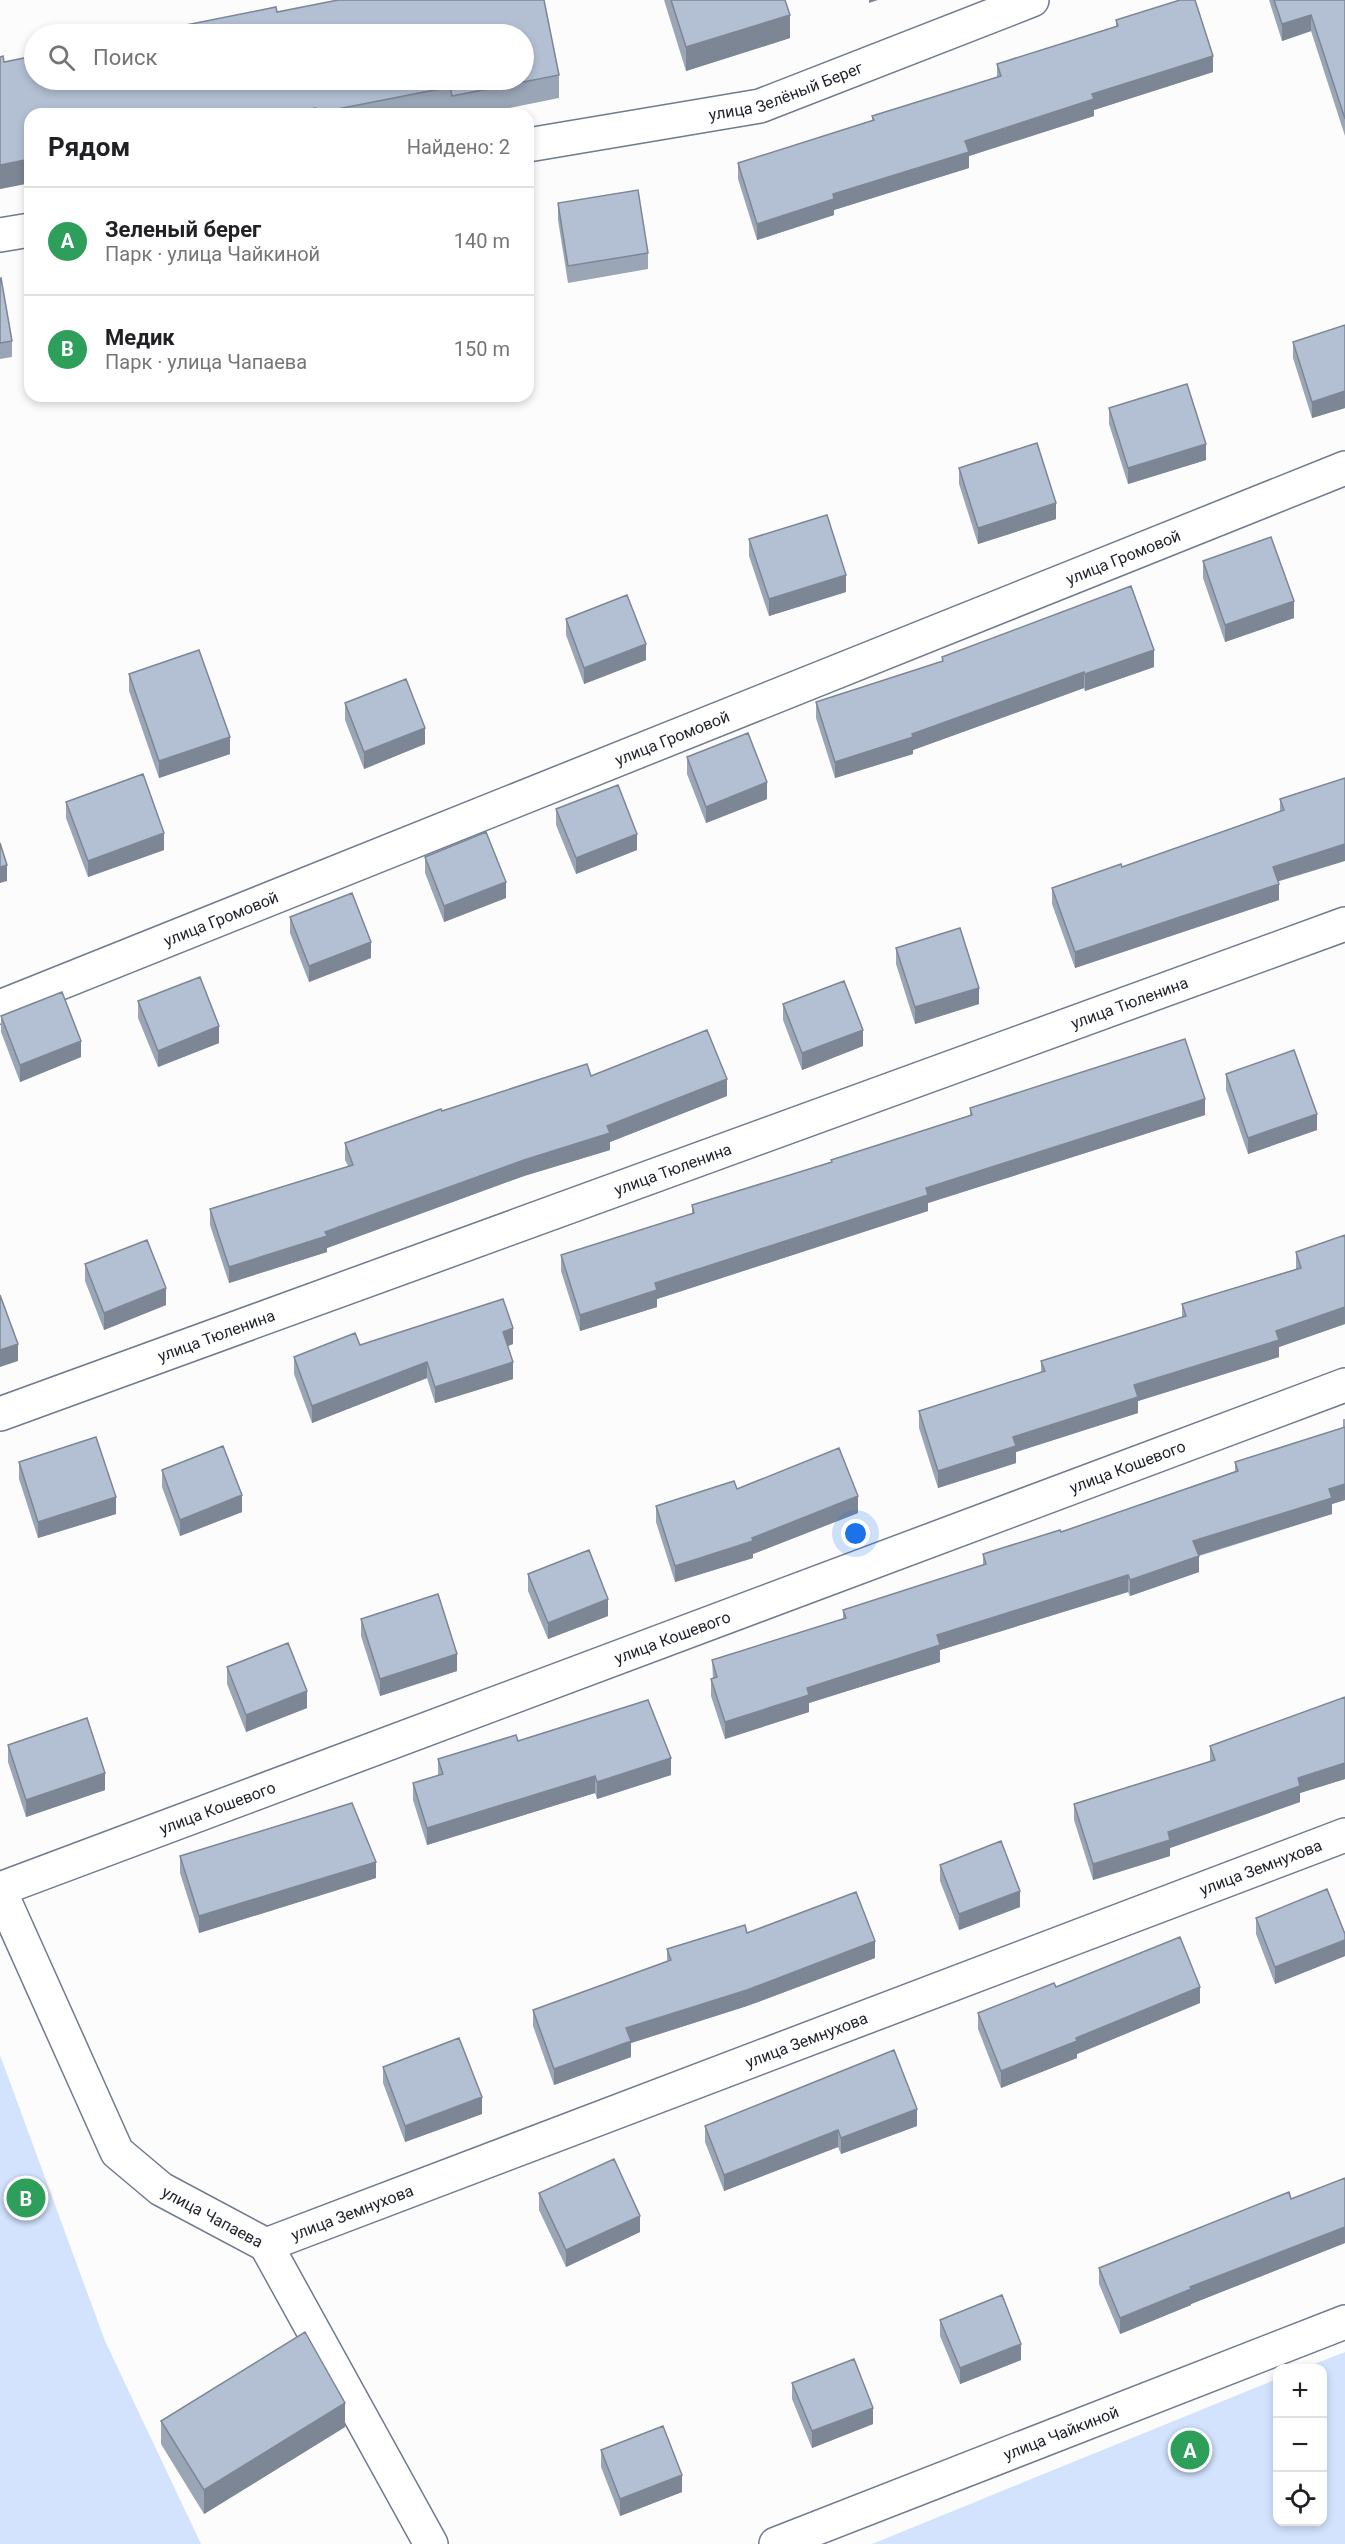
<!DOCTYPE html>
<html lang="ru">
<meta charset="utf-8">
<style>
:root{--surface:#fff;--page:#f2f2f2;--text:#202124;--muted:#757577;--line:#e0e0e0;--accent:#b45309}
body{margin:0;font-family:Roboto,sans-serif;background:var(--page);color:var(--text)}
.controls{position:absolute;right:18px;bottom:18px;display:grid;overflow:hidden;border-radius:12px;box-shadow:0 3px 9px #0003}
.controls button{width:54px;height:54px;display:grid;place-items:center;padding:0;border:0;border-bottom:2px solid var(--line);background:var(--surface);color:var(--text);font:30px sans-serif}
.you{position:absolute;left:856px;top:1534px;width:21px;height:21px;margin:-15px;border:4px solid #fff;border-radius:50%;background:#1a73e8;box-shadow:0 0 0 9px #1a73e833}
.badge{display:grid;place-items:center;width:39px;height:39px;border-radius:50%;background:var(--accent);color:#fff;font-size:20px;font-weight:700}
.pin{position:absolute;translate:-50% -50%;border:3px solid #fff;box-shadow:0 2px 6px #0006}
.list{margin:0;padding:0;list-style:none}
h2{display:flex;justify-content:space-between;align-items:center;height:78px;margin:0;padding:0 24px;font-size:26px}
h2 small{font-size:20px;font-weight:400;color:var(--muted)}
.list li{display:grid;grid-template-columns:39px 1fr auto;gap:18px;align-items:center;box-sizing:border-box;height:108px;padding:0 24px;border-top:2px solid var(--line)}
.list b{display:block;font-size:22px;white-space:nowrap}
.list p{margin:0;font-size:20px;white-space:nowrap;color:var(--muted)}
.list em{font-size:20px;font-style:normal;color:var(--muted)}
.icon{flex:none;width:33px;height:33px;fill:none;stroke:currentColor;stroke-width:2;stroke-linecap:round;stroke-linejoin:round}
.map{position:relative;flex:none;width:1345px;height:2544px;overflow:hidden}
.search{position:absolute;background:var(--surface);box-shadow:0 3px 9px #0003;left:24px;top:24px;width:510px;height:66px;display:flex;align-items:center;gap:15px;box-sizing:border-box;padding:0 21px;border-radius:33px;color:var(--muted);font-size:22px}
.panel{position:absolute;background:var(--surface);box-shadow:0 3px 9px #0003;left:24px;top:108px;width:510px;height:294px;border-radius:18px}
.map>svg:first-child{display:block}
.green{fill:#d3e3fe}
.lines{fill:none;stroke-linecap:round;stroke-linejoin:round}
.minor-casing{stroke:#6f7b8e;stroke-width:36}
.minor{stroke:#fff;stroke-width:33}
.wall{fill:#9aa5b6}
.shaded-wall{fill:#7d8694}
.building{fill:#b3c0d4;stroke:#7d8694;stroke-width:1.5}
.labels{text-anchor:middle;stroke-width:4.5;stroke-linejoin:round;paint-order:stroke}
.street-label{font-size:16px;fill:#1d2129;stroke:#fff}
</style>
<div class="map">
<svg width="1345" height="2544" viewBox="0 0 1345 2544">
<rect width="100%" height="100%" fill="#fcfcfc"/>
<path class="green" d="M 0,2055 L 105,2341 L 201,2544 L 0,2544 Z
M 1345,2352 L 1345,2544 L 872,2544 L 1277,2379 L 1278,2522 L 1322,2522 L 1322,2368 L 1304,2368 Z"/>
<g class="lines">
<defs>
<g id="minor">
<path id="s1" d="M 528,145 L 760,106 L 1032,0"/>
<path d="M 0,235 L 30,230"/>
<path id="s2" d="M 0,1007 L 1345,468"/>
<path id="s3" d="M 0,1414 L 1345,924"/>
<path id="s4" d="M 0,1889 L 1345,1385"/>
<path id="s5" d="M 0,1891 L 117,2152 L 161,2189 L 266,2245 L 431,2544"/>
<path id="s6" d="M 266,2245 L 1345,1835"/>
<path id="s7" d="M 776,2544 L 1345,2322"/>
</g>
</defs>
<use href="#minor" class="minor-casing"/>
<use href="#minor" class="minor"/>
</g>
<path class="wall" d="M 664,0 L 785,0 L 790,38 L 686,71 Z
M 1269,0 L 1345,0 L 1345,136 L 1311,31 L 1282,41 Z
M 277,12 L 559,75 L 559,98 L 479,114 L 451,114 L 450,110 L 431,114 L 30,114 L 30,183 L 0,189 L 0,57 L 4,62 Z
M 1116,20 L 1213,72 L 1094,110 L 1094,116 L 969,156 L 969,168 L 834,210 L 834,215 L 757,240 L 738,179 L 738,163 L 872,121 L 872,116 L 997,77 L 997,64 L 1116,26 Z
M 558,203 L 648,253 L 648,269 L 568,283 L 558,220 Z
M 0,279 L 12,341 L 12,357 L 0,359 Z
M 1345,325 L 1345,408 L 1312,418 L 1293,358 L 1293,342 Z
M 1109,408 L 1206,460 L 1128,484 L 1109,424 Z
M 959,468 L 1056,519 L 978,544 L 959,484 Z
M 749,539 L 846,592 L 769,616 L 749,556 Z
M 1203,561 L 1294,618 L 1225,642 L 1203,578 Z
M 566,619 L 646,660 L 584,684 L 566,635 Z
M 942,657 L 1154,667 L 1085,691 L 1084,688 L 913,750 L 913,754 L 835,778 L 816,718 L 816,702 L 942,662 Z
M 129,674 L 230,754 L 159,778 L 129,691 Z
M 345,703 L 425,744 L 364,769 L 345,720 Z
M 687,757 L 767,799 L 706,823 L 687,774 Z
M 1345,778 L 1278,881 L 1279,900 L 1075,968 L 1052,904 L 1052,888 L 1122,867 L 1280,811 L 1280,799 Z
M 66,802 L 164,850 L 88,877 L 66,818 Z
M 556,809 L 637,850 L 576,874 L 556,825 Z
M 425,857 L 506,898 L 444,922 L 425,873 Z
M 290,917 L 371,958 L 309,982 L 290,933 Z
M 896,948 L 979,1004 L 915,1024 L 896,964 Z
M 138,1001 L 219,1043 L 158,1067 L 138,1018 Z
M 783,1004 L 863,1046 L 802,1070 L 783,1020 Z
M 1,1016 L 81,1057 L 20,1082 L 1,1032 Z
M 1226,1074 L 1317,1130 L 1248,1154 L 1226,1090 Z
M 591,1076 L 727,1096 L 610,1142 L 610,1150 L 524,1176 L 327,1248 L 327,1252 L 229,1283 L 210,1225 L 210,1209 L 348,1166 L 345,1160 L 345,1143 L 442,1111 Z
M 970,1108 L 1205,1115 L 928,1203 L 928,1211 L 657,1299 L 657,1307 L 580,1331 L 561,1271 L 561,1255 L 692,1214 L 692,1205 L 831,1162 L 831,1160 L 970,1115 Z
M 1345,1235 L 1345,1324 L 1279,1347 L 1279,1357 L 1138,1401 L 1138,1413 L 1016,1452 L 1016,1463 L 938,1488 L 919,1428 L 919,1411 L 1041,1372 L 1041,1361 L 1182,1317 L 1182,1304 L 1296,1269 L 1296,1252 Z
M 85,1264 L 166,1305 L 104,1330 L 85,1281 Z
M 513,1344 L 508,1346 L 513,1379 L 435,1403 L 427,1378 L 312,1423 L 294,1374 L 294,1357 L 360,1345 Z
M 1343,1419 L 1345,1419 L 1345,1500 L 1332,1504 L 1332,1514 L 1199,1556 L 1199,1572 L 1130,1596 L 1128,1592 L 940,1650 L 940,1662 L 809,1703 L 809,1712 L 725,1739 L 711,1696 L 711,1679 L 713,1679 L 712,1660 L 843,1619 L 843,1610 L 983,1565 L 983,1554 L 1061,1532 L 1235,1471 L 1235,1462 L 1343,1428 Z
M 19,1462 L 116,1514 L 38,1538 L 19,1479 Z
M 162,1470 L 242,1512 L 180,1536 L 162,1487 Z
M 656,1506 L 858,1513 L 753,1554 L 753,1558 L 675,1582 L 656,1522 Z
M 528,1574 L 608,1616 L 548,1639 L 528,1591 Z
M 361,1619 L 457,1671 L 380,1696 L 361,1636 Z
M 227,1667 L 307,1708 L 246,1732 L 227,1684 Z
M 1345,1697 L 1345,1779 L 1300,1793 L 1300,1802 L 1170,1848 L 1170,1856 L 1093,1880 L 1074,1820 L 1074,1804 L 1210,1762 L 1210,1746 Z
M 518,1741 L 671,1775 L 597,1799 L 595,1793 L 427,1845 L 413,1800 L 413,1783 L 438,1775 L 438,1759 Z
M 8,1745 L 105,1790 L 26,1817 L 8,1762 Z
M 180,1856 L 376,1878 L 199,1933 L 180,1873 Z
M 940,1865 L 1020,1907 L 959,1930 L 940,1881 Z
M 1256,1918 L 1345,1934 L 1345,1956 L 1275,1984 L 1256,1934 Z
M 747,1933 L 875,1958 L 747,2006 L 631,2043 L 631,2057 L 554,2085 L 533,2026 L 533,2010 L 667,1961 L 667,1949 Z
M 1056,1987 L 1200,2003 L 1077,2054 L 1077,2058 L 1001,2088 L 978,2029 L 978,2013 Z
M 383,2067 L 482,2114 L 405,2142 L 383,2083 Z
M 705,2126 L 917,2126 L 841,2154 L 838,2147 L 724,2191 L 705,2142 Z
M 1345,2178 L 1345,2243 L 1191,2304 L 1191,2305 L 1120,2334 L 1099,2284 L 1099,2268 L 1291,2199 Z
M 539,2193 L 640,2232 L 566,2267 L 539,2210 Z
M 940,2320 L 1021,2360 L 960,2384 L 940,2336 Z
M 792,2383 L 873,2424 L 812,2448 L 792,2399 Z
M 161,2421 L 345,2427 L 204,2514 L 161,2444 Z
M 601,2450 L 682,2492 L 620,2516 L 601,2467 Z"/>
<path class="shaded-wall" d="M 869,0 L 878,0 L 869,3 Z
M 790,15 L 790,38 L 686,71 L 686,47 Z
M 1311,15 L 1311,31 L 1282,41 L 1282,24 Z
M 1213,56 L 1213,72 L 1094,110 L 1094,116 L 969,156 L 969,168 L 834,210 L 834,215 L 757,240 L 757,224 L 965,141 L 1092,94 Z
M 30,159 L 30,183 L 0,189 L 0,165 Z
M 1345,391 L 1345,408 L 1312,418 L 1312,402 Z
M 1206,444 L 1206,460 L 1128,484 L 1128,468 Z
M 1056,503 L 1056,519 L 978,544 L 978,528 Z
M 846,575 L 846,592 L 769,616 L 769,599 Z
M 1294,601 L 1294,618 L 1225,642 L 1225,625 Z
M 646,644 L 646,660 L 584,684 L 584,668 Z
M 1154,650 L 1154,667 L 1085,691 L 1085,674 Z
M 1084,672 L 1084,688 L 913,750 L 913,754 L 835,778 L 835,762 Z
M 425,728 L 425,744 L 364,769 L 364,752 Z
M 230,737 L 230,754 L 159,778 L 159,761 Z
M 767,782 L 767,799 L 706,823 L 706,807 Z
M 164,833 L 164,850 L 88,877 L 88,861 Z
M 637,834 L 637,850 L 576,874 L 576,858 Z
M 1345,844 L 1345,861 L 1273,883 L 1273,867 Z
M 7,865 L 7,881 L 0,883 L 0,867 Z
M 506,882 L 506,898 L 444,922 L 444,906 Z
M 1279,884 L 1279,900 L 1075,968 L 1075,952 Z
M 371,942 L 371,958 L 309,982 L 309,966 Z
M 979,988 L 979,1004 L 915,1024 L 915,1007 Z
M 219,1026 L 219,1043 L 158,1067 L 158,1051 Z
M 863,1030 L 863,1046 L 802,1070 L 802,1053 Z
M 81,1041 L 81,1057 L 20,1082 L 20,1065 Z
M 727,1079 L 727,1096 L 610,1142 L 610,1150 L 524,1176 L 327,1248 L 327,1252 L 229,1283 L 229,1267 L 607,1126 Z
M 1205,1099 L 1205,1115 L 928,1203 L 928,1211 L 657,1299 L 657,1307 L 580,1331 L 580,1315 L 655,1283 L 926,1188 Z
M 1317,1114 L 1317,1130 L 1248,1154 L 1248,1138 Z
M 166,1288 L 166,1305 L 104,1330 L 104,1313 Z
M 1345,1307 L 1345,1324 L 1279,1347 L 1279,1357 L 1138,1401 L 1138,1413 L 1016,1452 L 1016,1463 L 938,1488 L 938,1471 L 1013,1437 L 1134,1385 L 1276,1331 Z
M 513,1328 L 513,1344 L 503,1348 L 503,1332 Z
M 18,1344 L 18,1361 L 0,1367 L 0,1350 Z
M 427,1362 L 427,1378 L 312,1423 L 312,1406 Z
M 513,1362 L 513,1379 L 435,1403 L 435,1387 Z
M 1345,1484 L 1345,1500 L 1332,1504 L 1332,1514 L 1193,1557 L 1193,1541 L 1329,1489 Z
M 242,1495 L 242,1512 L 180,1536 L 180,1520 Z
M 858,1496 L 858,1513 L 753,1554 L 753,1558 L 675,1582 L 675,1566 L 752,1538 Z
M 116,1497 L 116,1514 L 38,1538 L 38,1522 Z
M 1199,1556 L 1199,1572 L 1130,1596 L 1130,1580 Z
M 1128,1575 L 1128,1592 L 940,1650 L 940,1662 L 809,1703 L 809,1712 L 725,1739 L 725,1722 L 937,1635 Z
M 608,1599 L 608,1616 L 548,1639 L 548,1623 Z
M 457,1654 L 457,1671 L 380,1696 L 380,1679 Z
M 307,1691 L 307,1708 L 246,1732 L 246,1715 Z
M 671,1758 L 671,1775 L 597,1799 L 597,1782 Z
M 1345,1763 L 1345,1779 L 1300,1793 L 1300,1802 L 1170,1848 L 1170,1856 L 1093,1880 L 1093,1864 L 1298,1778 Z
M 105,1773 L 105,1790 L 26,1817 L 26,1800 Z
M 595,1776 L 595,1793 L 427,1845 L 427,1828 Z
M 376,1862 L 376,1878 L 199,1933 L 199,1916 Z
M 1020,1891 L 1020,1907 L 959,1930 L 959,1914 Z
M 1345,1940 L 1345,1956 L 1275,1984 L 1275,1967 Z
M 875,1941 L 875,1958 L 747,2006 L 631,2043 L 631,2057 L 554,2085 L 554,2069 L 626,2028 Z
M 1200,1987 L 1200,2003 L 1077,2054 L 1077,2058 L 1001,2088 L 1001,2071 L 1076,2038 Z
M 482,2097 L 482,2114 L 405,2142 L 405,2126 Z
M 917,2109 L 917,2126 L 841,2154 L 841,2138 Z
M 838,2130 L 838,2147 L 724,2191 L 724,2175 Z
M 640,2216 L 640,2232 L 566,2267 L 566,2250 Z
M 1345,2227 L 1345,2243 L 1191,2304 L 1191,2305 L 1120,2334 L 1120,2318 L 1190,2287 Z
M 1021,2344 L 1021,2360 L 960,2384 L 960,2368 Z
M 345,2403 L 345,2427 L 204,2514 L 204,2490 Z
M 873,2408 L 873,2424 L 812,2448 L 812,2431 Z
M 682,2475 L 682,2492 L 620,2516 L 620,2499 Z"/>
<path class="building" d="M 338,0 L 544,0 L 559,75 L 452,96 L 450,87 L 317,113 L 316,108 L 286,114 L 30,114 L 30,159 L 0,165 L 0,57 L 3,56 L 4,62 L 34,56 L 34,80 L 524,80 L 524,34 L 141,34 L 276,7 L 277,12 Z
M 671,0 L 785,0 L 790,15 L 686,47 Z
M 1180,0 L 1195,0 L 1213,56 L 1092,94 L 1094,99 L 965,141 L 969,152 L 833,194 L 834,199 L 757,224 L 738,163 L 874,120 L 872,116 L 1001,76 L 997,64 L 1118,26 L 1116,20 Z
M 1274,0 L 1345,0 L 1345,119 L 1311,15 L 1282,24 Z
M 638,190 L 648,253 L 568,266 L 558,203 Z
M 1,278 L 12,341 L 0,343 L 0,279 Z
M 1345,325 L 1345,391 L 1312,402 L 1293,342 Z
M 1187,384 L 1206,444 L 1128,468 L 1109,408 Z
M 1037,443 L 1056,503 L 978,528 L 959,468 Z
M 827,515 L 846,575 L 769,599 L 749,539 Z
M 1271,537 L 1294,601 L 1225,625 L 1203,561 Z
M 1131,586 L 1154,650 L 1085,674 L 1084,672 L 912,734 L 913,737 L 835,762 L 816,702 L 943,661 L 942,657 Z
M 627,595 L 646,644 L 584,668 L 566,619 Z
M 199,650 L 230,737 L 159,761 L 129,674 Z
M 406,679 L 425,728 L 364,752 L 345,703 Z
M 748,733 L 767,782 L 706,807 L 687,757 Z
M 143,774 L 164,833 L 88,861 L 66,802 Z
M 1345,778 L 1345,844 L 1273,867 L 1279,884 L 1075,952 L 1052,888 L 1121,864 L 1122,867 L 1284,810 L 1280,799 Z
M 618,785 L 637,834 L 576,858 L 556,809 Z
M 486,832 L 506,882 L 444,906 L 425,857 Z
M 0,843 L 7,865 L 0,867 Z
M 352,893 L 371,942 L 309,966 L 290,917 Z
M 960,928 L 979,988 L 915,1007 L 896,948 Z
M 200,977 L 219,1026 L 158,1051 L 138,1001 Z
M 844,981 L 863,1030 L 802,1053 L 783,1004 Z
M 62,992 L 81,1041 L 20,1065 L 1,1016 Z
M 707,1030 L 727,1079 L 607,1126 L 610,1133 L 524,1160 L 325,1232 L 327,1236 L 229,1267 L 210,1209 L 353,1165 L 345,1143 L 441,1109 L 442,1111 L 587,1064 L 591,1076 Z
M 1185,1039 L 1205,1099 L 926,1188 L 928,1195 L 655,1283 L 657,1290 L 580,1315 L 561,1255 L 694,1213 L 692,1205 L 832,1162 L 831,1160 L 972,1115 L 970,1108 Z
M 1294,1050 L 1317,1114 L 1248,1138 L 1226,1074 Z
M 1345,1235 L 1345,1307 L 1276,1331 L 1279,1340 L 1134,1385 L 1138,1397 L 1013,1437 L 1016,1446 L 938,1471 L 919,1411 L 1045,1371 L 1041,1361 L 1186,1316 L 1182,1304 L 1301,1268 L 1296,1252 Z
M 147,1240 L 166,1288 L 104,1313 L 85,1264 Z
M 0,1295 L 18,1344 L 0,1350 Z
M 503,1299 L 513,1328 L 503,1332 L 513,1362 L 435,1387 L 427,1362 L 312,1406 L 294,1357 L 355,1333 L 360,1345 Z
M 1345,1427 L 1345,1484 L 1329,1489 L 1332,1498 L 1193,1541 L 1199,1556 L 1130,1580 L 1128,1575 L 937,1635 L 940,1645 L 807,1688 L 809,1695 L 725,1722 L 711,1679 L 717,1677 L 712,1660 L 846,1618 L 843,1610 L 986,1564 L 983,1554 L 1060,1530 L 1061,1532 L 1238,1471 L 1235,1462 Z
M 96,1437 L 116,1497 L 38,1522 L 19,1462 Z
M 223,1446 L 242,1495 L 180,1520 L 162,1470 Z
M 839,1448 L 858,1496 L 752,1538 L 753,1541 L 675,1566 L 656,1506 L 734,1481 L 737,1489 Z
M 589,1550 L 608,1599 L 548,1623 L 528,1574 Z
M 438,1594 L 457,1654 L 380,1679 L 361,1619 Z
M 288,1643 L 307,1691 L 246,1715 L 227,1667 Z
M 1345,1697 L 1345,1763 L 1298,1778 L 1300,1786 L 1168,1832 L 1170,1840 L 1093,1864 L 1074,1804 L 1215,1760 L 1210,1746 Z
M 648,1700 L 671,1758 L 597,1782 L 595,1776 L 427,1828 L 413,1783 L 443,1774 L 438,1759 L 516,1735 L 518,1741 Z
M 87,1718 L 105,1773 L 26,1800 L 8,1745 Z
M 352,1803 L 376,1862 L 199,1916 L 180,1856 Z
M 1001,1841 L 1020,1891 L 959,1914 L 940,1865 Z
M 1327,1889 L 1345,1934 L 1345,1940 L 1275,1967 L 1256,1918 Z
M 856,1892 L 875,1941 L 747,1990 L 626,2028 L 631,2041 L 554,2069 L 533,2010 L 671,1960 L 667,1949 L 745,1925 L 747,1933 Z
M 1180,1937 L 1200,1987 L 1076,2038 L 1077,2041 L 1001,2071 L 978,2013 L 1054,1983 L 1056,1987 Z
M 459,2038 L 482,2097 L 405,2126 L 383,2067 Z
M 894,2050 L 917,2109 L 841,2138 L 838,2130 L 724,2175 L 705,2126 Z
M 614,2159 L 640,2216 L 566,2250 L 539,2193 Z
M 1345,2178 L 1345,2227 L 1190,2287 L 1191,2289 L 1120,2318 L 1099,2268 L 1289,2192 L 1291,2199 Z
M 1002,2295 L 1021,2344 L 960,2368 L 940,2320 Z
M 305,2332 L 345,2403 L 204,2490 L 161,2421 Z
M 854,2359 L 873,2408 L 812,2431 L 792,2383 Z
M 663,2426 L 682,2475 L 620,2499 L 601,2450 Z"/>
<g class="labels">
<g class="street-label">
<text dy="6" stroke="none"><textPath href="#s1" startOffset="264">улица Зелёный Берег</textPath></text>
<text dy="6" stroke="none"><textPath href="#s2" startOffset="1210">улица Громовой</textPath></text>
<text dy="6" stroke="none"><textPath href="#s2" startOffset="724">улица Громовой</textPath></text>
<text dy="6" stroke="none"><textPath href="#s2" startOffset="238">улица Громовой</textPath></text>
<text dy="6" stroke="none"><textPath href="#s3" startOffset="1202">улица Тюленина</textPath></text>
<text dy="6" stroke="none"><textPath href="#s3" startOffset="716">улица Тюленина</textPath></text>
<text dy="6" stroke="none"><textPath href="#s3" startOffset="230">улица Тюленина</textPath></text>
<text dy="6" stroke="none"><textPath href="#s4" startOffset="1204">улица Кошевого</textPath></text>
<text dy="6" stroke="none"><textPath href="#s4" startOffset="718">улица Кошевого</textPath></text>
<text dy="6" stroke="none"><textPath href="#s4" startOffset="232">улица Кошевого</textPath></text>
<text dy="6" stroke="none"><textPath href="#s6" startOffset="1064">улица Земнухова</textPath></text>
<text dy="6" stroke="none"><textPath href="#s6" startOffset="578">улица Земнухова</textPath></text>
<text dy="6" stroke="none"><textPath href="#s6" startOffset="92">улица Земнухова</textPath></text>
<text dy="6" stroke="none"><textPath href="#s5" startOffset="402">улица Чапаева</textPath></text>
<text dy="6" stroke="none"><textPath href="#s7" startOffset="306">улица Чайкиной</textPath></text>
</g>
</g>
</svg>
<div class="controls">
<button>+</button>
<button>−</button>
<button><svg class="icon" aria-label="locate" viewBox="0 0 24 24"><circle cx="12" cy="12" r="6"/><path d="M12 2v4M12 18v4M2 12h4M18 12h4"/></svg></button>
</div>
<div class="you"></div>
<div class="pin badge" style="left:1190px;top:2450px;background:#2e9e5b">A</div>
<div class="pin badge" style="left:26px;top:2198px;background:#2e9e5b">B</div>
<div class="search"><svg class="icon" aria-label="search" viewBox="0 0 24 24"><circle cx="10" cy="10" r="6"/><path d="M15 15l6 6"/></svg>Поиск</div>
<section class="panel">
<h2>Рядом<small>Найдено: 2</small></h2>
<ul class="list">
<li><span class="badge" style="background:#2e9e5b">A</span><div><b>Зеленый берег</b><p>Парк · улица Чайкиной</p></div><em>140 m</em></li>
<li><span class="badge" style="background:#2e9e5b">B</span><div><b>Медик</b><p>Парк · улица Чапаева</p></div><em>150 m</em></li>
</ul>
</section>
</div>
